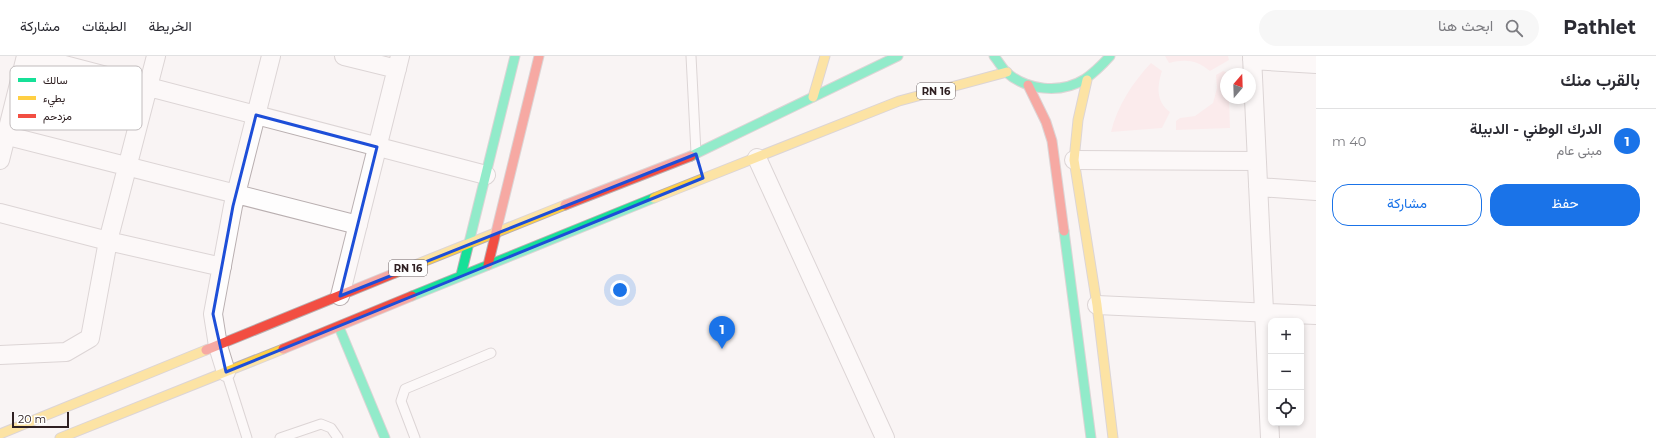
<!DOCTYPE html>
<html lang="ar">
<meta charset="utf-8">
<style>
:root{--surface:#fff;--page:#f7f7f7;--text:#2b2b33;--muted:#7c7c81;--line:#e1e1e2;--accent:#1a73e8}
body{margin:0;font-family:Montserrat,Vazirmatn,sans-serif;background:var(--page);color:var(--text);direction:rtl}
.controls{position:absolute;right:12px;bottom:12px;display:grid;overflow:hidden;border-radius:8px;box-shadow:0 2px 6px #0003}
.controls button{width:36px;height:36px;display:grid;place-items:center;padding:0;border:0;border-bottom:1px solid var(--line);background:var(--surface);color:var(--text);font:20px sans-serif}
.compass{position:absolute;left:1220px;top:12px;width:36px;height:36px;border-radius:50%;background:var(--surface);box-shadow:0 2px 6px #0003;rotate:19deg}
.scale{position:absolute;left:12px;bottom:10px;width:57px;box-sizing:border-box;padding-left:4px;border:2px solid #2f2022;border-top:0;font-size:11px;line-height:14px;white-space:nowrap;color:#2f2022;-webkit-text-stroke:3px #fff;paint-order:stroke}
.you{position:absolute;left:620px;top:234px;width:14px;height:14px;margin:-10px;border:3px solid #fff;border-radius:50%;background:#1a73e8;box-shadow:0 0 0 6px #1a73e833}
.badge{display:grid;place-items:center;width:26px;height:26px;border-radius:50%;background:var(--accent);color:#fff;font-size:13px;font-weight:700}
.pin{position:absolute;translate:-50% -33px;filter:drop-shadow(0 1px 2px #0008)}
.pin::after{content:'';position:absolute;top:21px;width:14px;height:12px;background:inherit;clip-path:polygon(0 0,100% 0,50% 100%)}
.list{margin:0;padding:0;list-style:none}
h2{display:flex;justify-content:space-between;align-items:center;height:52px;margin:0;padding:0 16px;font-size:17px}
h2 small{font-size:13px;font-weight:400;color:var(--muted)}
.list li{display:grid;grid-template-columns:26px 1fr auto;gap:12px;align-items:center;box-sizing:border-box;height:64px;padding:0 16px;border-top:1px solid var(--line)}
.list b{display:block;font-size:15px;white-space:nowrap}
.list p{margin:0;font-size:13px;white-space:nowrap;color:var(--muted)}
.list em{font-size:13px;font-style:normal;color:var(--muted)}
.actions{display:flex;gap:8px;padding:12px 16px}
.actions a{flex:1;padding:9px 0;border:1px solid var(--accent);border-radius:16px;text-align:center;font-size:14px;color:var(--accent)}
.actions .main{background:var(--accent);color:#fff}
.icon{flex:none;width:22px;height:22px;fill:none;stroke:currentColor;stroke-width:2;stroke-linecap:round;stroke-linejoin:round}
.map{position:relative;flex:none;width:1316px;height:382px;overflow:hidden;direction:ltr}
header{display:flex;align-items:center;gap:24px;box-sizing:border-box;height:56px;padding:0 20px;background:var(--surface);border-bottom:1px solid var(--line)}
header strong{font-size:19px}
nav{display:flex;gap:22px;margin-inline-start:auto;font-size:14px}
.search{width:280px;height:36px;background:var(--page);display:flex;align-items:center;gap:10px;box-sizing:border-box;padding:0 14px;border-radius:22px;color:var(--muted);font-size:15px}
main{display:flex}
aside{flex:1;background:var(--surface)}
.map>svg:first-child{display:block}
.green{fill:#fce1e3}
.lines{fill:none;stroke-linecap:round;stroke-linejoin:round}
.lane-casing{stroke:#b9afb0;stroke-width:11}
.street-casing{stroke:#b9afb0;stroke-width:20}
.fast-casing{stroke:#b9afb0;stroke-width:11}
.slow-casing{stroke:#b9afb0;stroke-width:11}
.jam-casing{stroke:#b9afb0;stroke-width:11}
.lane{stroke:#fefdfd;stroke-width:9}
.street{stroke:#fefdfd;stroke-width:18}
.fast{stroke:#16e098;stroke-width:9}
.slow{stroke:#ffcf43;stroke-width:9}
.jam{stroke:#f24e42;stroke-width:9}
.marked{fill:none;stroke:#1d4ed8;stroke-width:3;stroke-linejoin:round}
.labels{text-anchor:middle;stroke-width:3;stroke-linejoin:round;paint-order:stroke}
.shield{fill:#fff;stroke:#6d6364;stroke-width:1}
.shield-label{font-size:10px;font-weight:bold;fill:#2f2022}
.key{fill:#fff;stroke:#c1bcbd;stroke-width:1}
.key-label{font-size:11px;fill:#2f2022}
</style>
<header>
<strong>Pathlet</strong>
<div class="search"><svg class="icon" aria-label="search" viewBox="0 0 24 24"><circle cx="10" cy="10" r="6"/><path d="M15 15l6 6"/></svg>ابحث هنا</div>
<nav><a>الخريطة</a><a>الطبقات</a><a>مشاركة</a></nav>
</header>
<main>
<aside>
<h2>بالقرب منك<small></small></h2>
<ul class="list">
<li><span class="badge">1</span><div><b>الدرك الوطني - الدبيلة</b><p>مبنى عام</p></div><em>40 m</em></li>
</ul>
<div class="actions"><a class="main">حفظ</a><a>مشاركة</a></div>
</aside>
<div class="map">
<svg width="1316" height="382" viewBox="0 0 1316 382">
<rect width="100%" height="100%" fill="#f9f4f4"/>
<path class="green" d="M 1165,0 L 1228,0 L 1229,4 L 1210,15 C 1196,4 1186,3 1169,7 Z
M 1151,7 L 1162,15 C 1157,30 1156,46 1170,56 L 1162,72 L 1111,76 C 1117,50 1133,26 1151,7 Z
M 1223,15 L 1228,17 L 1226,18 L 1226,42 L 1229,42 L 1230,72 L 1176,74 L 1176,65 L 1180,62 L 1195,60 L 1213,47 L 1217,32 L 1216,19 Z"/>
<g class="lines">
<defs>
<path id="lane" d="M 691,0 L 696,97
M 226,316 L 247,382
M 280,382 L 321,368 L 331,372 L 338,382
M 415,382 L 401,345 L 405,333 L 491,297"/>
<path id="street" d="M 30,0 L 486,119
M 344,0 L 397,13
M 1252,0 L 1270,382
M 1252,4 L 1316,8
M 0,78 L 358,169
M 757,102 L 885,382
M 0,104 L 26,0
M 1074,104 L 1257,105
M 1258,131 L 1316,135
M 0,157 L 108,185 L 222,211
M 340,240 L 400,0
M 1097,249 L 1316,259
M 0,299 L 66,296 L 90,282 L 108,185 L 156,0
M 226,316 L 218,290 L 213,258 L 233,150 L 271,0"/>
<path id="fast" d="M 994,0 C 998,5 1001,10 1005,15 C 1026,35 1061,38 1085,23 C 1095,16 1102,9 1110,0
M 691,100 L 898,0
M 1064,175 L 1091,382
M 461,219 L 515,0
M 412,240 L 654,142
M 339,271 L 385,382"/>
<path id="slow" d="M 1087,24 L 1078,64 L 1074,104 L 1097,249 L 1113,382
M 813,41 L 825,0
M 654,142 L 899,45 L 1007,16
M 395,217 L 565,149
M 0,378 L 206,294
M 60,382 L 283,293"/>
<path id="jam" d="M 1028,29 L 1046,66 L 1052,85 L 1064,175
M 565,149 L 691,100
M 488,209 L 539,0
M 283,293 L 412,240
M 206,294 L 395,217"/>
</defs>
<use href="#lane" class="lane-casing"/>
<use href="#street" class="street-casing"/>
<use href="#fast" class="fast-casing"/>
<use href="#slow" class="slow-casing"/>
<use href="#jam" class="jam-casing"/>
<use href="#lane" class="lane"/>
<use href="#street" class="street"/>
<use href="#fast" class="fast"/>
<use href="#slow" class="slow"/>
<use href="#jam" class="jam"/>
</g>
<path d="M0 0H1316V382H0ZM 256,59 L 377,91 L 340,240 L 696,98 L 703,122 L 226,316 L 213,258 L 233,150 Z" fill="#f9f4f4" fill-opacity=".55" fill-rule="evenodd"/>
<path class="marked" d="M 256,59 L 377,91 L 340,240 L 696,98 L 703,122 L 226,316 L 213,258 L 233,150 Z"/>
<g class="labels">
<g class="shield">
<rect x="917" y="27" width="38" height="16" rx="3"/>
<rect x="389" y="204" width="38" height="16" rx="3"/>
</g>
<g class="shield-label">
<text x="936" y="39">RN 16</text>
<text x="408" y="216">RN 16</text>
</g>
</g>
<rect x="10" y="10" width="132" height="64" rx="6" class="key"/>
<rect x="18" y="22" width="18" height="4" fill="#16e098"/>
<rect x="18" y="40" width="18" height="4" fill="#ffcf43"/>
<rect x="18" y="58" width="18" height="4" fill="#f24e42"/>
<g class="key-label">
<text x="43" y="28">سالك</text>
<text x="43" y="46">بطيء</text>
<text x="43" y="64">مزدحم</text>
</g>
</svg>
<div class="controls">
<button>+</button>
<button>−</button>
<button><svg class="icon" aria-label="locate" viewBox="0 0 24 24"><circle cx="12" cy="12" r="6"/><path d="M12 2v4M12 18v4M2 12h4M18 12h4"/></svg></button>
</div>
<svg class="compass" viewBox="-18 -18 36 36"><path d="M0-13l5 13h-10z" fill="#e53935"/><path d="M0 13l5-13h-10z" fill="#7c7c81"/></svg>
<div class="scale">20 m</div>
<div class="you"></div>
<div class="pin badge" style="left:722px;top:293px">1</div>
</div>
</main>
